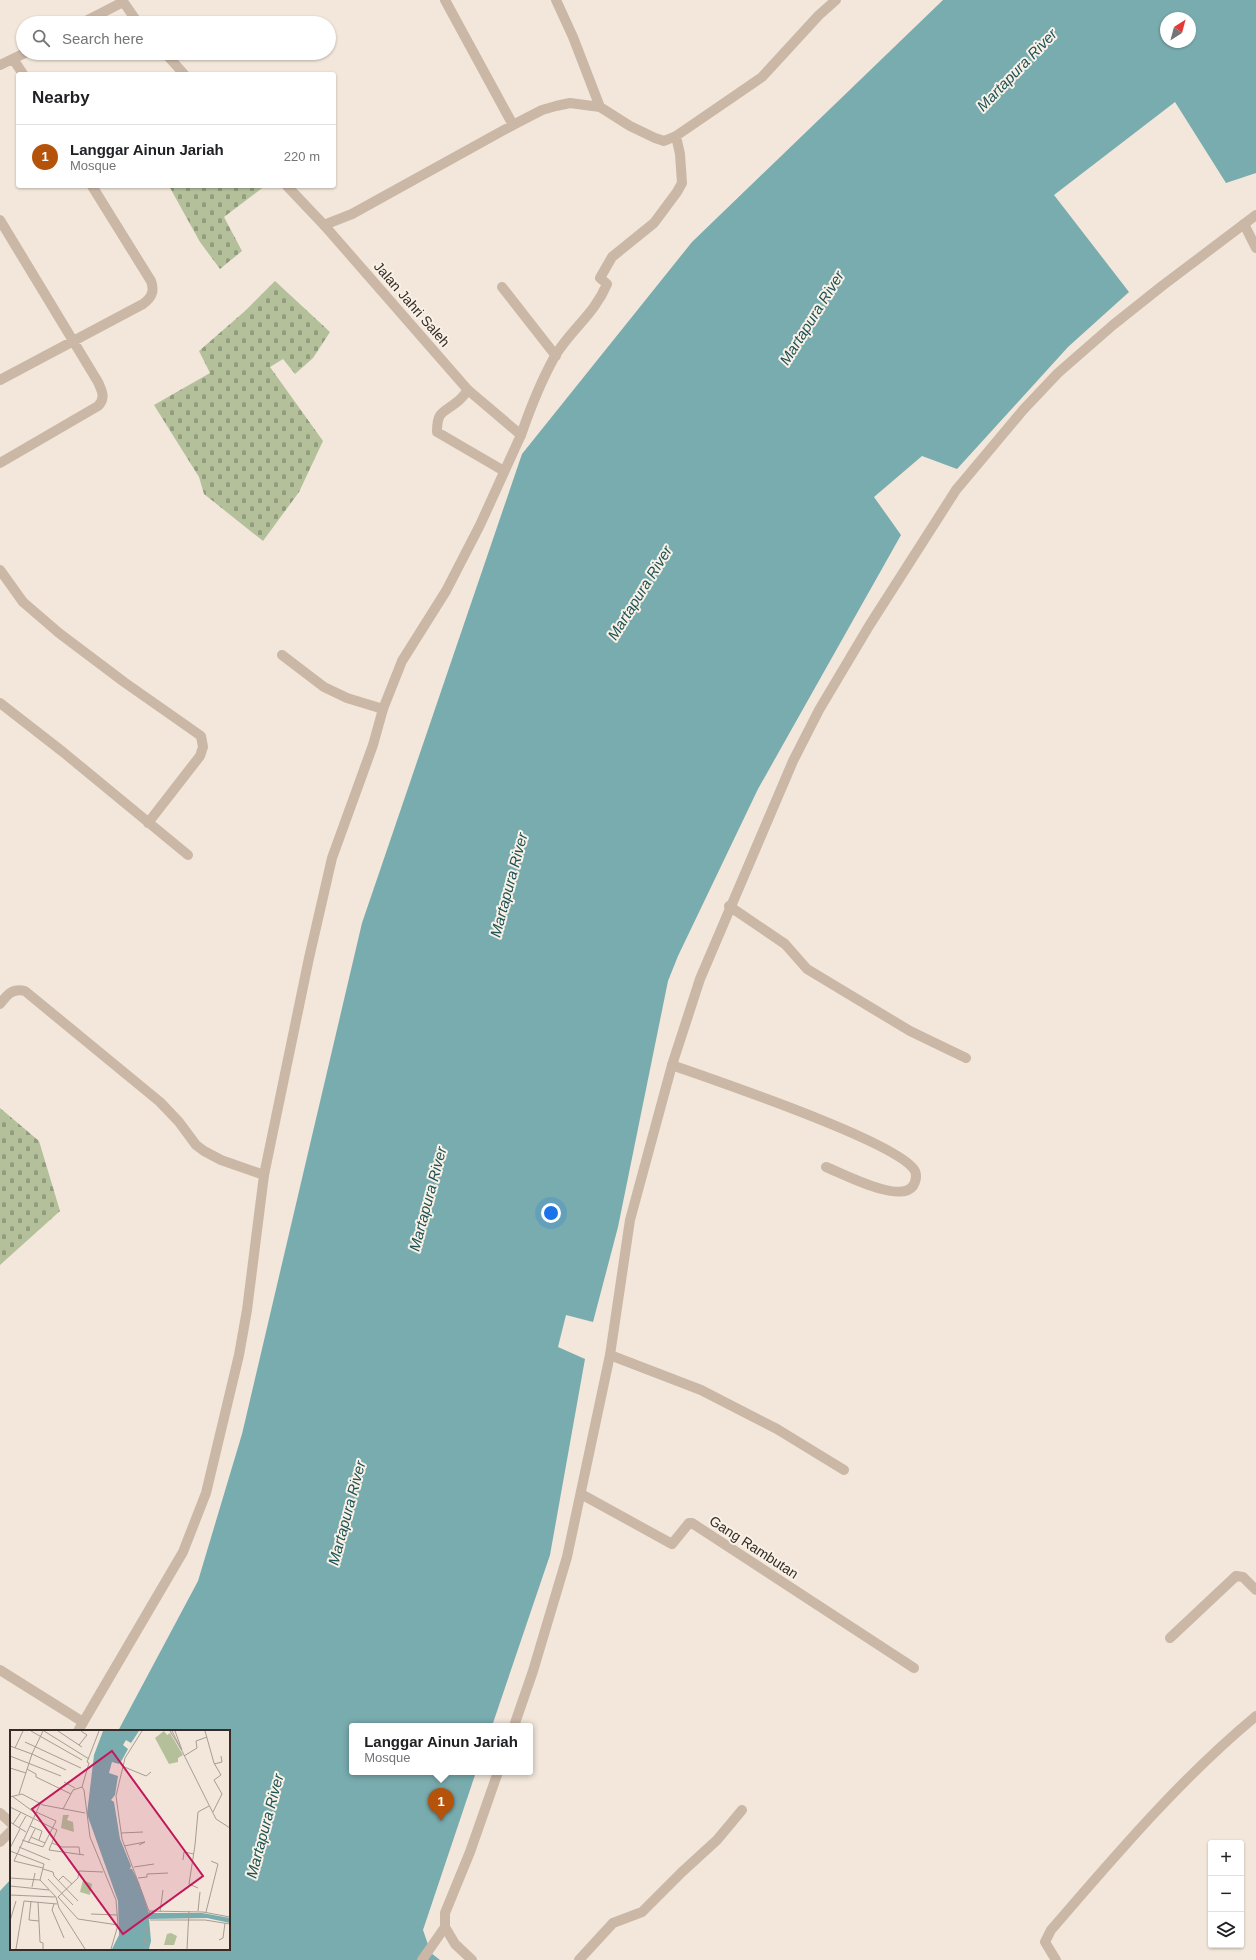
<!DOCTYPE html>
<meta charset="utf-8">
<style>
:root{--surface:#fff;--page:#f6f6f6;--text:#202124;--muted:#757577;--line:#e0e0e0;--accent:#b45309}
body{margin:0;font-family:Arial,sans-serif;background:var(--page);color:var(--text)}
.controls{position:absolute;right:12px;bottom:12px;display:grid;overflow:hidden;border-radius:4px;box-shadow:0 1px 3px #0004}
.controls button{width:36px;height:36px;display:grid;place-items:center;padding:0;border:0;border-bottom:1px solid var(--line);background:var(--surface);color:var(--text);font:20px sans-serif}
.compass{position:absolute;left:1160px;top:12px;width:36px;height:36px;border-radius:50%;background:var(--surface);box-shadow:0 1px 3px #0004;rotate:36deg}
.you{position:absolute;left:551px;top:1213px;width:14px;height:14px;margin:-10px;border:3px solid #fff;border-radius:50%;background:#1a73e8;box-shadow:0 0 0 6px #1a73e833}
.badge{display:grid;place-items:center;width:26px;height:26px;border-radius:50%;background:var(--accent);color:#fff;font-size:13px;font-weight:700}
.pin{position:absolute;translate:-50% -33px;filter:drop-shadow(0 1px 2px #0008)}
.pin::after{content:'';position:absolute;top:21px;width:14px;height:12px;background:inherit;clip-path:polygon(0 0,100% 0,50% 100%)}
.popup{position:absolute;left:349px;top:1723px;width:184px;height:52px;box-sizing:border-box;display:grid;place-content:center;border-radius:4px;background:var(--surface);filter:drop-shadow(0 1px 3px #0005);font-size:13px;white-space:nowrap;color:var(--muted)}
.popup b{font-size:15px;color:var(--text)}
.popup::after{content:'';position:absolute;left:50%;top:100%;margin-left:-8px;border:8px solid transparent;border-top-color:var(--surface)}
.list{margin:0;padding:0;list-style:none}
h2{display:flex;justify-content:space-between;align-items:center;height:52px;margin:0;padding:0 16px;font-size:17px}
h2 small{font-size:13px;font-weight:400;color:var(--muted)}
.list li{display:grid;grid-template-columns:26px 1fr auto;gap:12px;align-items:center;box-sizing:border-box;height:64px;padding:0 16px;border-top:1px solid var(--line)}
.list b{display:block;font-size:15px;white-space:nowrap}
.list p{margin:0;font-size:13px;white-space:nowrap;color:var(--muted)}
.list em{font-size:13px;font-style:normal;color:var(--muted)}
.icon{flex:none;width:22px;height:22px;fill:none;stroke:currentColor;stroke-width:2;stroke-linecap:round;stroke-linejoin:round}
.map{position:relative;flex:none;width:1256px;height:1960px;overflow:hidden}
.search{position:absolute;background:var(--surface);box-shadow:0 1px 3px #0004;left:16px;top:16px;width:320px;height:44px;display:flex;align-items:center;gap:10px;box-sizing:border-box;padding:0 14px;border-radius:22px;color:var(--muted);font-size:15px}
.panel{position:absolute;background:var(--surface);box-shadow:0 1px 3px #0004;left:16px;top:72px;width:320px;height:116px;border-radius:4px}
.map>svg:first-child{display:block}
.cemetery{fill:url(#cemetery-stones)}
.water{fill:#79acaf;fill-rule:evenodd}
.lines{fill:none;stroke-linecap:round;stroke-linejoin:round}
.minor{stroke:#cab7a6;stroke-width:10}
.tertiary{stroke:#cab7a6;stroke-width:10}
.labels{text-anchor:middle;stroke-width:4;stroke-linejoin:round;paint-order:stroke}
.street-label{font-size:14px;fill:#352c27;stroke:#f9f1e6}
.water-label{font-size:15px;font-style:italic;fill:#1c5257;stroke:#f9f1e6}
.inset-road{fill:none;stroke:#a69c92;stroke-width:1}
.view{fill:#c2185b;fill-opacity:0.15;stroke:#c2185b;stroke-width:2}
.inset-edge{fill:none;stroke:#352c27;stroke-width:2}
</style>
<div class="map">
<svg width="1256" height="1960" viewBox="0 0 1256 1960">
<defs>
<pattern id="cemetery-stones" width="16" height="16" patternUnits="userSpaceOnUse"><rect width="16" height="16" fill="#b3c09a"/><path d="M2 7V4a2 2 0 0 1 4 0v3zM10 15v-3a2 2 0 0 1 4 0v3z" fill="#929c7e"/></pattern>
</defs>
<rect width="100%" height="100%" fill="#f2e7da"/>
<path class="cemetery" d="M 169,186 L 265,186 L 224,217 L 242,251 L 220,269 L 200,242 Z
M 275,281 L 330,332 L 313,358 L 295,374 L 283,359 L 270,367 L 323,441 L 299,492 L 263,541 L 204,494 L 199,477 L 154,405 L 210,373 L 199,351 L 245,311 Z
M 0,1108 L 39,1141 L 60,1211 L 0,1265 Z"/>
<path class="water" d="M 943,0 L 1256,0 L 1256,173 L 1226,183 L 1175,102 L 1054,195 L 1129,292 L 1068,347 L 957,469 L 922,456 L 874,497 L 901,535 L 758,789 L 678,956 L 668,981 L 618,1227 L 593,1322 L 566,1315 L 558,1347 L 585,1359 L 550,1555 L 492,1726 L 352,1726 L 352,1772 L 476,1772 L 423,1930 L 431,1953 L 440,1960 L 0,1960 L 0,1891 L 11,1879 L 11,1949 L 229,1949 L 229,1731 L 118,1731 L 198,1581 L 242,1434 L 362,923 L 522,454 L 692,242 ZM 1166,18 L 1190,18 L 1190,42 L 1166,42 Z"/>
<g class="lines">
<path class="minor" d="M 445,0 L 513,125
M 556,0 L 573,37 L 600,107
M 82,23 L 123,2
M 13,59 L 23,74
M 0,65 L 25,53
M 0,220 L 98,382 C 102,391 106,398 98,406 L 0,463
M 1244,224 L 1256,248
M 324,225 L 352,214 L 513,125 L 542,110 L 556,106 L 570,103 L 600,107 L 630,126 L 655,138 L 664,141 L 676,136 L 762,77 L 819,15 L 836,0
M 502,287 L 556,356
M 0,380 L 143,304 C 151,298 155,292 151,281 L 92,186
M 468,390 C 465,394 461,399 457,402 C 443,413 437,411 437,432 L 504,471
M 521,435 C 530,409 541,381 555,356 C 571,329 594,315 607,284 L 600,278 L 612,257 L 654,223 L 677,192 L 682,183 L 680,154 L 676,136
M 0,570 L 23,602 L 59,633 L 124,682 L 201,736 L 203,747 L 200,756 L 148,823
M 282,655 L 324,687 L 347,698 L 383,709
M 0,703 L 63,752 L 188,855
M 729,906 L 785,944 L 807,969 L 910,1031 L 966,1058
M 0,1004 C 7,995 12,988 25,991 L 160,1102 L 179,1122 L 196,1145 L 204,1151 L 221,1160 L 264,1175
M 672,1065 C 711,1079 900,1142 915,1171 C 917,1176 916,1181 913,1186 C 900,1204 844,1174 826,1167
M 610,1355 L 701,1390 L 777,1429 L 844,1470
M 581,1494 L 672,1544 L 689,1523 L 692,1523 L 914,1668
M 1170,1638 L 1236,1576 L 1243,1577 L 1256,1590
M 0,1670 L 83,1722
M 0,1813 L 11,1823
M 422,1960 L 445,1927
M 579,1960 L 613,1923 L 642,1912 L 682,1872 L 717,1840 L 742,1810
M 1056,1960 L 1045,1942 L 1051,1930 C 1115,1856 1180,1779 1256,1716"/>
<path class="tertiary" d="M 122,0 L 138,23
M 165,53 L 184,74
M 514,1726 L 533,1671 L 567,1557 L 610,1355 L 630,1220 L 672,1065 L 700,979 L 793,761 L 819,710 L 869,626 L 956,490 L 1023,410 L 1058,373 L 1113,325 L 1162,286 L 1256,215
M 78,1731 L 183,1552 L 206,1493 L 239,1355 L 247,1310 L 264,1175 L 309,958 L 332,858 L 373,745 L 383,709 L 402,661 L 446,591 L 480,525 L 521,435 L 468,390 L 324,225 L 287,186
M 0,1842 L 11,1831
M 472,1960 L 455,1944 L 445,1927 L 445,1913 L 470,1852 L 498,1772"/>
</g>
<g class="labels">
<g class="street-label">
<text transform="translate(412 304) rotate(49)" y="5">Jalan Jahri Saleh</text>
<text transform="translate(754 1547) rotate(33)" y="5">Gang Rambutan</text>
</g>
<g class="water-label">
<text transform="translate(1017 70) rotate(-46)" y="5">Martapura River</text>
<text transform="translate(812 318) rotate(-58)" y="5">Martapura River</text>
<text transform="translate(640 593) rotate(-58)" y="5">Martapura River</text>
<text transform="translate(509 885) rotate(-75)" y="5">Martapura River</text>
<text transform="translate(428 1199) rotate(-75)" y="5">Martapura River</text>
<text transform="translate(347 1513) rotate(-75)" y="5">Martapura River</text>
<text transform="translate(265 1826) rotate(-75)" y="5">Martapura River</text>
</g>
</g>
<g transform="translate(10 1730)">
<rect width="220" height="220" fill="#f2e7da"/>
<path d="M 154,1 L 157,5 L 160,3 L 173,25 L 168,28 L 168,32 L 159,34 L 145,8 ZM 53,85 L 59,85 L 57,90 L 63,92 L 64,102 L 51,98 ZM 73,150 L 82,154 L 80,165 L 70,162 ZM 161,203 L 167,206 L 164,215 L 154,215 L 157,204 Z" fill="#b3c09a"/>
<path d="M 93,1 L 129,1 L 121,13 L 116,10 L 113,15 L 118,19 L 112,30 L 109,34 L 102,32 L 99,43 L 108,46 L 105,65 L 101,70 L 104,72 L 110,109 L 121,136 L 120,139 L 122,139 L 129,153 L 139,183 L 192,183 L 220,188 L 220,193 L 197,188 L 139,189 L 141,211 L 139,219 L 102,219 L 109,205 L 108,171 L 77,84 L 84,25 Z" fill="#79acaf"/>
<path class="inset-road" d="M 21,1 L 72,30M 34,1 L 79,29M 48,1 L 72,17M 132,1 L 115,28 L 106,66 L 112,109 L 139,181 L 193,182 L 220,187M 160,1 L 171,19M 162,1 L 206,89 L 220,98M 165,1 L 172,20M 195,1 L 204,33 L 211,45 L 204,50 L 212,64 L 203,82M 15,12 L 71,38M 69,15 L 77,5 L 71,1M 0,16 L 22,24M 5,18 L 13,1M 22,24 L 56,40M 0,26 L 51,46M 174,26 L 187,18 L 186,11 L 197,7M 204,34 L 212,32 L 211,26M 112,36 L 136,46 L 141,42M 0,38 L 16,43M 17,39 L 26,44 L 26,47 L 61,64M 54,52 L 65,58M 72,57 L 74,60 L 80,107 L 106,170 L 108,195 L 101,219M 9,64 L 22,24 L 33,1M 2,66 L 25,83M 0,67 L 12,64 L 33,75 L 75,83M 30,74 L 4,131 L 33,138M 0,77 L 47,100 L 39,120 L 74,125M 53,79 L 63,60 L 72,57 L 79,33 L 77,32 L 89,1M 0,92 L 16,102M 3,94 L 11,82M 20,96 L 32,101 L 29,110M 9,98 L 16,86M 111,103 L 133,102M 21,107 L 35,113M 12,110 L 33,117 L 46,91 L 26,82M 18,113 L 25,99M 42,113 L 52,117 L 69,117 L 70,125M 114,116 L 135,112 L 129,115M 9,117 L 40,130M 0,118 L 10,99M 0,121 L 34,134 L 30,150M 173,130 L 174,122 L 184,124M 124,137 L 144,134M 33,139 L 43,142 L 44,146 L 68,171M 0,148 L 30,150 L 46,167 L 49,178 L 75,219M 128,148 L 137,147 L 137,144 L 158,143M 38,149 L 63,175M 48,151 L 53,146 L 62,154M 0,156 L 39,160M 22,157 L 25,143M 188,158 L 179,154 L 185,115 L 188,82 L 199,76M 0,165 L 45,167M 48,167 L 68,189 L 108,195M 48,167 L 68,148 L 69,141 L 93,142M 21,171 L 19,190 L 29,191M 28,172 L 30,212 L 33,213 L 33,219M 44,174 L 42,180 L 54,208M 188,181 L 190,162M 150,182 L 153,160M 196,182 L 208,134 L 201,131M 81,184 L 107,185M 140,190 L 195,190 L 220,194M 0,191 L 6,171M 209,210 L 213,208 L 215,193M 6,219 L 14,171 L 47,174M 133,219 L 140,181M 177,219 L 179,181"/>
<path class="view" d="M 102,21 L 193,146 L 113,204 L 22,79 Z"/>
<rect width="220" height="220" class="inset-edge"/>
</g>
</svg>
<div class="controls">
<button>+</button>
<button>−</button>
<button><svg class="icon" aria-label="layers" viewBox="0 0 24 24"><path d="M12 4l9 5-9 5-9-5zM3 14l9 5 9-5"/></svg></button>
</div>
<svg class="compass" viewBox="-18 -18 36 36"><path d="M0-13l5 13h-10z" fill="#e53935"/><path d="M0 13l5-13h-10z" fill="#757577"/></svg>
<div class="you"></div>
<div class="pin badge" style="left:441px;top:1821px">1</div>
<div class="popup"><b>Langgar Ainun Jariah</b>Mosque</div>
<div class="search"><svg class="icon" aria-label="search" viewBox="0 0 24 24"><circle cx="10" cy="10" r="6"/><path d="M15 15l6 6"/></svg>Search here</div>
<section class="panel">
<h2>Nearby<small></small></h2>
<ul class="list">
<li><span class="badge">1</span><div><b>Langgar Ainun Jariah</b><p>Mosque</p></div><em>220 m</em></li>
</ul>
</section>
</div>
